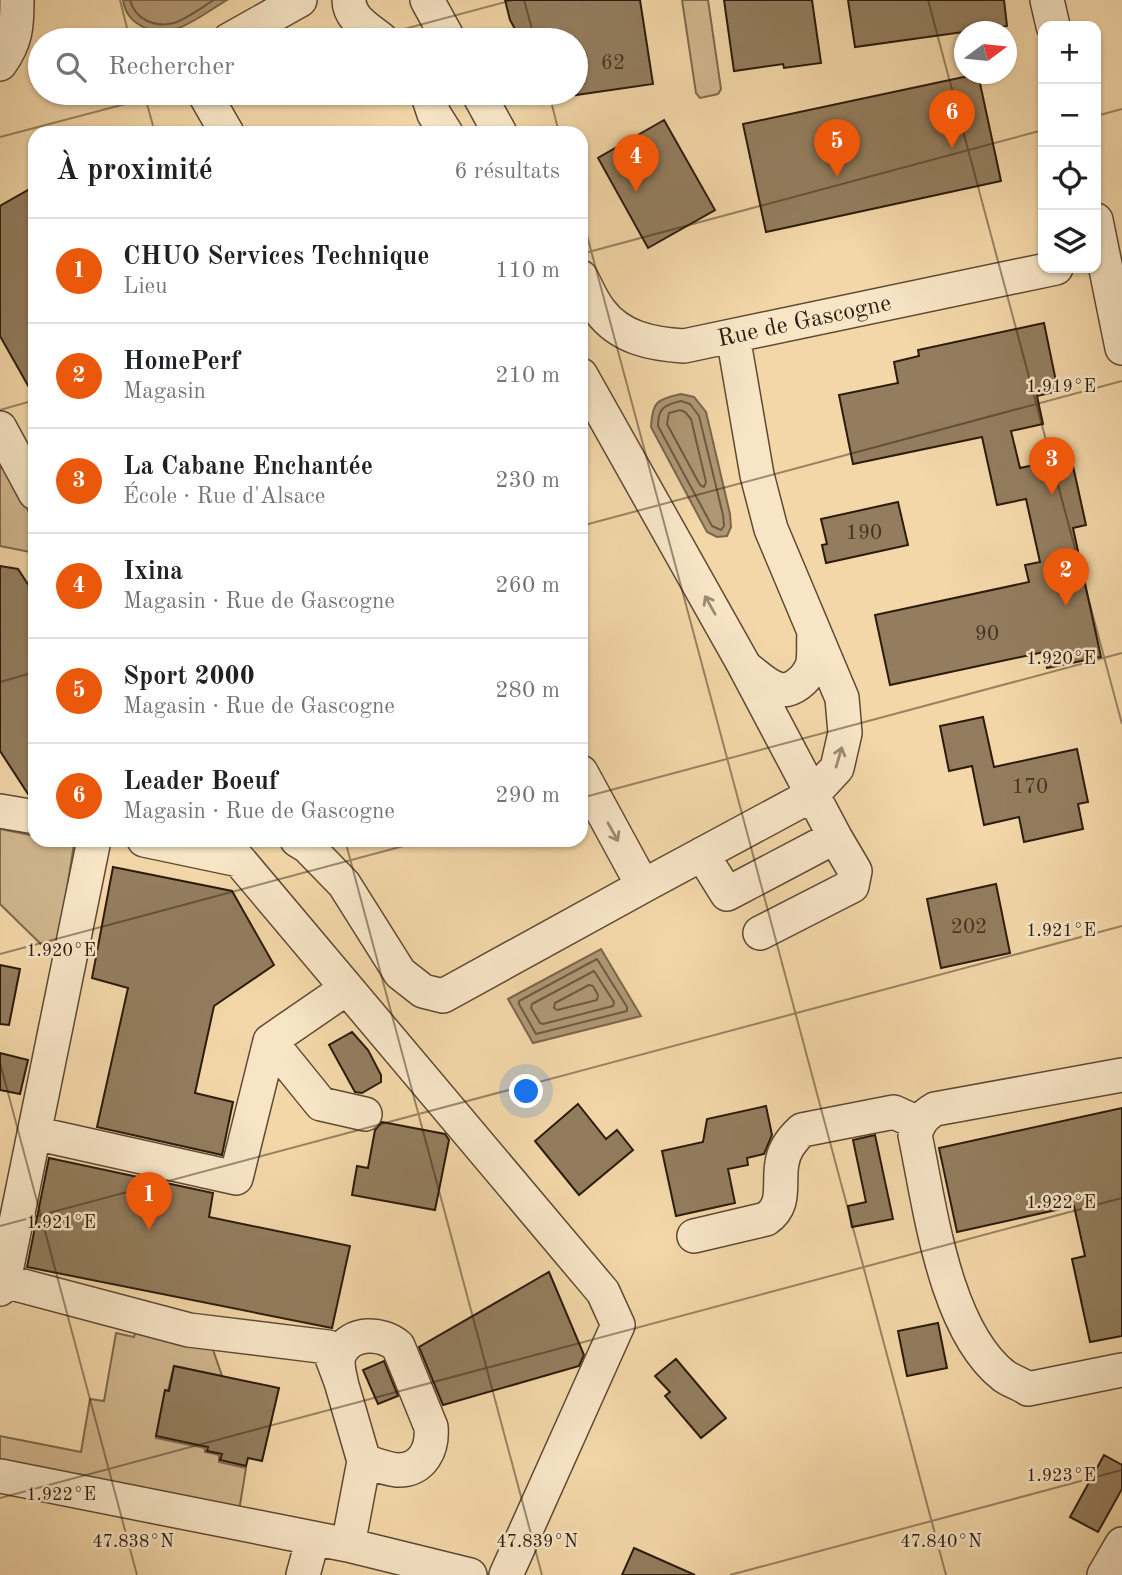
<!DOCTYPE html>
<html lang="fr">
<meta charset="utf-8">
<style>
:root{--surface:#fff;--page:#f2f2f2;--text:#202124;--muted:#757577;--line:#e0e0e0;--accent:#ea580c}
body{margin:0;font-family:"Old Standard TT",serif;background:var(--page);color:var(--text)}
.controls{position:absolute;right:21px;top:21px;display:grid;overflow:hidden;border-radius:14px;box-shadow:0 2px 5px #0004}
.controls button{width:63px;height:63px;display:grid;place-items:center;padding:0;border:0;border-bottom:2px solid var(--line);background:var(--surface);color:var(--text);font:35px sans-serif}
.compass{position:absolute;left:954px;top:21px;width:63px;height:63px;border-radius:50%;background:var(--surface);box-shadow:0 2px 5px #0004;rotate:75deg}
.you{position:absolute;left:527px;top:1092px;width:24px;height:24px;margin:-18px;border:5px solid #fff;border-radius:50%;background:#1a73e8;box-shadow:0 0 0 10px #1a73e833}
.badge{display:grid;place-items:center;width:46px;height:46px;border-radius:50%;background:var(--accent);color:#fff;font-size:23px;font-weight:700}
.pin{position:absolute;translate:-50% -58px;filter:drop-shadow(0 2px 4px #0008)}
.pin::after{content:'';position:absolute;top:37px;width:24px;height:21px;background:inherit;clip-path:polygon(0 0,100% 0,50% 100%)}
.list{margin:0;padding:0;list-style:none}
h2{display:flex;justify-content:space-between;align-items:center;height:91px;margin:0;padding:0 28px;font-size:30px}
h2 small{font-size:23px;font-weight:400;color:var(--muted)}
.list li{display:grid;grid-template-columns:46px 1fr auto;gap:21px;align-items:center;box-sizing:border-box;height:105px;padding:0 28px;border-top:2px solid var(--line)}
.list b{display:block;font-size:26px;white-space:nowrap}
.list p{margin:0;font-size:23px;white-space:nowrap;color:var(--muted)}
.list em{font-size:23px;font-style:normal;color:var(--muted)}
.icon{flex:none;width:38px;height:38px;fill:none;stroke:currentColor;stroke-width:2;stroke-linecap:round;stroke-linejoin:round}
.map{position:relative;flex:none;width:1122px;height:1575px;overflow:hidden}
.search{position:absolute;background:var(--surface);box-shadow:0 2px 5px #0004;left:28px;top:28px;width:560px;height:77px;display:flex;align-items:center;gap:18px;box-sizing:border-box;padding:0 24px;border-radius:38px;color:var(--muted);font-size:26px}
.panel{position:absolute;background:var(--surface);box-shadow:0 2px 5px #0004;left:28px;top:126px;width:560px;height:721px;border-radius:21px}
.map>svg:first-child{display:block}
.green{fill:#d1b78e;stroke:#7e694e;stroke-width:2}
.water{fill:#af9774;stroke:#7b654b;stroke-width:2}
.lines{fill:none;stroke-linecap:round;stroke-linejoin:round}
.shore{stroke:#6e5941;stroke-width:2}
.building{fill:#937d5e;stroke:#2c1b0e;stroke-width:2}
.minor-casing{stroke:#5e4a34;stroke-width:36}
.minor{stroke:#f7e5c6;stroke-width:33}
.oneway{stroke:#9c8a73}
.ticks{fill:none;stroke:#2c1b0e;stroke-width:2;stroke-opacity:0.45}
.labels{text-anchor:middle;stroke-width:5;stroke-linejoin:round;paint-order:stroke}
.number-label{font-size:21px;fill:#463422}
.street-label{font-size:24px;fill:#2c1b0e;stroke:#f7e5c6}
.ticks-label{font-size:18px;text-anchor:middle;fill:#2c1b0e;stroke:#f7e5c6;stroke-width:5;stroke-linejoin:round;paint-order:stroke}
</style>
<div class="map">
<svg width="1122" height="1575" viewBox="0 0 1122 1575">
<rect width="100%" height="100%" fill="#f3d7a8"/>
<filter id="stains"><feTurbulence type="fractalNoise" baseFrequency=".00286" numOctaves="4"/><feColorMatrix values="0 0 0 0 .2 0 0 0 0 .09 0 0 0 0 .02 0 0 0 .5 -.17"/></filter>
<radialGradient id="worn" r=".72"><stop offset=".6" stop-color="#630" stop-opacity="0"/><stop offset="1" stop-color="#630" stop-opacity=".3"/></radialGradient>
<path class="green" d="M 682,0 L 708,0 L 721,89 L 718,94 L 700,98 L 696,93 Z
M 0,458 L 35,523 L 35,553 L 0,546 Z
M 0,829 L 35,836 L 35,840 L 54,840 L 74,844 L 56,959 L 0,904 Z
M 139,1321 L 208,1335 L 222,1376 L 174,1366 L 156,1438 L 205,1448 L 205,1452 L 219,1455 L 219,1462 L 246,1468 L 239,1511 L 0,1463 L 0,1436 L 81,1452 L 90,1399 L 104,1401 L 116,1333 L 134,1337 Z"/>
<path class="water" d="M 123,0 L 227,0 C 212,9 196,21 179,28 C 156,38 126,25 123,0 Z
M 681,394 L 694,397 L 706,412 L 730,514 L 731,527 L 727,536 L 717,537 L 707,532 L 651,427 C 652,402 657,399 681,394 Z
M 601,949 L 641,1016 L 533,1043 L 508,999 Z"/>
<g class="lines">
<path class="shore" d="M 130,0 C 135,19 154,28 174,23 C 187,19 202,7 214,0
M 681,401 L 690,404 L 699,416 L 723,515 L 724,526 L 721,530 L 712,526 L 658,426 C 658,408 664,405 681,401 Z
M 680,410 L 685,412 L 691,419 L 706,482 L 704,487 L 700,485 L 667,424 L 669,413 Z
M 597,959 L 627,1007 L 627,1011 L 536,1034 L 519,1004 L 519,1001 Z
M 594,971 L 614,1002 L 613,1006 L 543,1024 L 540,1023 L 531,1008 L 532,1004 Z
M 589,985 L 593,986 L 598,995 L 597,1000 L 557,1010 L 554,1008 L 555,1003 Z"/>
</g>
<path class="building" d="M 505,0 L 640,0 L 653,84 L 576,95 L 576,40 L 521,40 L 510,20 Z
M 724,0 L 812,0 L 821,63 L 784,68 L 783,64 L 734,71 Z
M 848,0 L 1004,0 L 1007,26 L 855,47 Z
M 978,74 L 1001,181 L 766,232 L 743,124 Z
M 664,120 L 715,210 L 648,248 L 598,158 Z
M 35,186 L 35,398 L 0,336 L 0,206 Z
M 1044,323 L 1058,391 L 1037,396 L 1043,424 L 1011,431 L 1020,468 L 1071,457 L 1086,525 L 1073,528 L 1101,657 L 1047,668 L 1044,652 L 890,685 L 875,615 L 1029,582 L 1025,565 L 1040,562 L 1026,499 L 997,505 L 982,437 L 853,464 L 839,395 L 898,383 L 894,362 L 919,356 L 918,350 Z
M 898,502 L 908,545 L 826,563 L 822,545 L 827,544 L 821,519 Z
M 0,566 L 18,569 L 35,595 L 35,797 L 30,797 L 0,751 Z
M 983,717 L 994,767 L 1077,749 L 1088,802 L 1078,804 L 1083,829 L 1024,842 L 1019,817 L 984,825 L 972,766 L 949,771 L 940,726 Z
M 113,867 L 232,891 L 274,965 L 214,1006 L 195,1093 L 233,1102 L 222,1155 L 97,1127 L 128,988 L 92,978 Z
M 996,884 L 1010,953 L 941,968 L 927,899 Z
M 0,965 L 20,969 L 9,1025 L 0,1024 Z
M 352,1032 L 368,1050 L 381,1075 L 381,1082 L 362,1093 L 355,1092 L 329,1045 Z
M 0,1053 L 28,1060 L 20,1094 L 0,1090 Z
M 578,1104 L 606,1139 L 617,1130 L 633,1150 L 579,1195 L 535,1141 Z
M 766,1106 L 772,1135 L 764,1154 L 747,1158 L 748,1165 L 728,1169 L 735,1203 L 676,1216 L 662,1151 L 703,1142 L 707,1119 Z
M 1122,1108 L 1122,1336 L 1090,1342 L 1072,1259 L 1085,1256 L 1074,1206 L 957,1232 L 939,1148 Z
M 382,1122 L 445,1134 L 449,1140 L 435,1210 L 352,1195 L 357,1166 L 368,1168 L 375,1130 Z
M 875,1135 L 893,1219 L 852,1227 L 848,1206 L 866,1202 L 853,1140 Z
M 49,1158 L 213,1193 L 209,1217 L 350,1246 L 332,1328 L 27,1267 Z
M 549,1272 L 584,1355 L 579,1366 L 443,1405 L 419,1347 Z
M 938,1323 L 947,1368 L 907,1376 L 898,1331 Z
M 676,1359 L 726,1418 L 701,1438 L 665,1396 L 670,1392 L 655,1376 Z
M 384,1361 L 398,1396 L 378,1404 L 363,1370 Z
M 174,1366 L 279,1388 L 262,1461 L 248,1458 L 246,1466 L 220,1460 L 222,1454 L 207,1451 L 208,1447 L 156,1436 L 165,1390 L 169,1391 Z
M 1104,1455 L 1122,1465 L 1122,1489 L 1098,1532 L 1070,1517 Z
M 634,1548 L 695,1575 L 622,1575 Z"/>
<g class="lines">
<defs>
<path id="minor" d="M 349,0 C 349,19 369,29 382,40
M 427,0 L 449,40
M 1047,0 L 1053,26
M 229,40 L 300,0
M 0,64 C 16,42 17,27 17,0
M 204,93 L 227,133
M 427,93 L 434,114 L 446,133
M 478,93 L 500,133
M 1096,220 L 1122,348
M 581,277 C 587,288 592,301 600,311 C 620,338 652,344 684,346 L 1056,268
M 581,375 L 744,665 L 835,837 L 727,894 L 702,854
M 0,428 L 35,493
M 745,667 C 755,674 766,686 778,689 C 792,693 807,679 812,666 C 815,657 813,643 814,633
M 581,772 L 643,886 L 812,795 L 837,768 L 845,733 L 842,698 L 771,529 L 757,475 L 733,336
M 0,811 L 35,817
M 144,840 L 239,860 L 603,1292 L 618,1325 L 506,1575
M 297,840 L 307,846 L 344,884 L 400,973 L 423,991 L 443,996 L 643,886
M 760,933 L 852,886 L 855,871 L 835,837
M 270,1041 L 321,1104 L 365,1114
M 1122,1075 L 935,1109 C 923,1116 919,1122 915,1135 C 930,1206 944,1329 1004,1376 C 1011,1381 1021,1384 1028,1389 L 1122,1370
M 34,1133 L 236,1178 L 270,1041 L 347,988
M 694,1236 L 766,1219 C 787,1205 778,1184 782,1163 C 784,1149 792,1139 802,1130 L 894,1112 L 918,1123
M 4,1281 L 189,1330 L 328,1347 L 341,1382 L 364,1461 L 348,1545
M 0,1289 L 4,1281 L 94,840
M 341,1381 C 339,1372 336,1362 340,1353 C 351,1331 382,1332 398,1346 L 431,1427 C 433,1448 423,1471 397,1470 C 386,1469 374,1464 364,1461
M 0,1476 L 348,1545 L 470,1575
M 303,1575 L 313,1538
M 1104,1575 L 1122,1544"/>
</defs>
<use href="#minor" class="minor-casing"/>
<use href="#minor" class="minor"/>
</g>
<defs><path id="oneway-shaft" d="M-6 0H5M1.5-3L5.5 0L1.5 3" fill="none" stroke-width="1.6" stroke-linecap="round" stroke-linejoin="round" transform="scale(1.75)"/></defs>
<g class="oneway">
<use href="#oneway-shaft" transform="translate(710 605) rotate(-119)"/>
<use href="#oneway-shaft" transform="translate(839 757) rotate(-74)"/>
<use href="#oneway-shaft" transform="translate(613 832) rotate(61)"/>
</g>
<path class="ticks" d="M 120,0 L 130,40M 524,0 L 535,40M 928,0 L 1122,724M 363,40 L 513,0M 144,93 L 155,133M 549,93 L 559,133M 1096,116 L 1122,109M 0,137 L 167,93M 581,213 L 946,1575M 581,254 L 1043,130M 0,410 L 35,400M 581,526 L 1122,381M 0,682 L 35,672M 581,798 L 1122,653M 345,840 L 542,1575M 0,954 L 426,840M 0,1063 L 137,1575M 0,1226 L 1122,926M 0,1498 L 1122,1198M 730,1575 L 1122,1470"/>
<g class="labels">
<g class="number-label">
<text x="613" y="69">62</text>
<text x="864" y="539">190</text>
<text x="987" y="640">90</text>
<text x="1030" y="793">170</text>
<text x="969" y="933">202</text>
</g>
<g class="street-label">
<text transform="translate(804 320) rotate(-12)" y="8">Rue de Gascogne</text>
</g>
</g>
<g class="ticks-label">
<text x="1061" y="392">1.919°E</text>
<text x="1061" y="664">1.920°E</text>
<text x="1061" y="936">1.921°E</text>
<text x="61" y="956">1.920°E</text>
<text x="1061" y="1208">1.922°E</text>
<text x="61" y="1228">1.921°E</text>
<text x="1061" y="1481">1.923°E</text>
<text x="61" y="1500">1.922°E</text>
<text x="133" y="1547">47.838°N</text>
<text x="537" y="1547">47.839°N</text>
<text x="941" y="1547">47.840°N</text>
</g>
<rect width="100%" height="100%" filter="url(#stains)"/>
<rect width="100%" height="100%" fill="url(#worn)"/>
</svg>
<div class="controls">
<button>+</button>
<button>−</button>
<button><svg class="icon" aria-label="locate" viewBox="0 0 24 24"><circle cx="12" cy="12" r="6"/><path d="M12 2v4M12 18v4M2 12h4M18 12h4"/></svg></button>
<button><svg class="icon" aria-label="layers" viewBox="0 0 24 24"><path d="M12 4l9 5-9 5-9-5zM3 14l9 5 9-5"/></svg></button>
</div>
<svg class="compass" viewBox="-18 -18 36 36"><path d="M0-13l5 13h-10z" fill="#e53935"/><path d="M0 13l5-13h-10z" fill="#757577"/></svg>
<div class="you"></div>
<div class="pin badge" style="left:149px;top:1230px">1</div>
<div class="pin badge" style="left:1066px;top:606px">2</div>
<div class="pin badge" style="left:1052px;top:495px">3</div>
<div class="pin badge" style="left:636px;top:192px">4</div>
<div class="pin badge" style="left:837px;top:177px">5</div>
<div class="pin badge" style="left:952px;top:148px">6</div>
<div class="search"><svg class="icon" aria-label="search" viewBox="0 0 24 24"><circle cx="10" cy="10" r="6"/><path d="M15 15l6 6"/></svg>Rechercher</div>
<section class="panel">
<h2>À proximité<small>6 résultats</small></h2>
<ul class="list">
<li><span class="badge">1</span><div><b>CHUO Services Technique</b><p>Lieu</p></div><em>110 m</em></li>
<li><span class="badge">2</span><div><b>HomePerf</b><p>Magasin</p></div><em>210 m</em></li>
<li><span class="badge">3</span><div><b>La Cabane Enchantée</b><p>École · Rue d'Alsace</p></div><em>230 m</em></li>
<li><span class="badge">4</span><div><b>Ixina</b><p>Magasin · Rue de Gascogne</p></div><em>260 m</em></li>
<li><span class="badge">5</span><div><b>Sport 2000</b><p>Magasin · Rue de Gascogne</p></div><em>280 m</em></li>
<li><span class="badge">6</span><div><b>Leader Boeuf</b><p>Magasin · Rue de Gascogne</p></div><em>290 m</em></li>
</ul>
</section>
</div>
